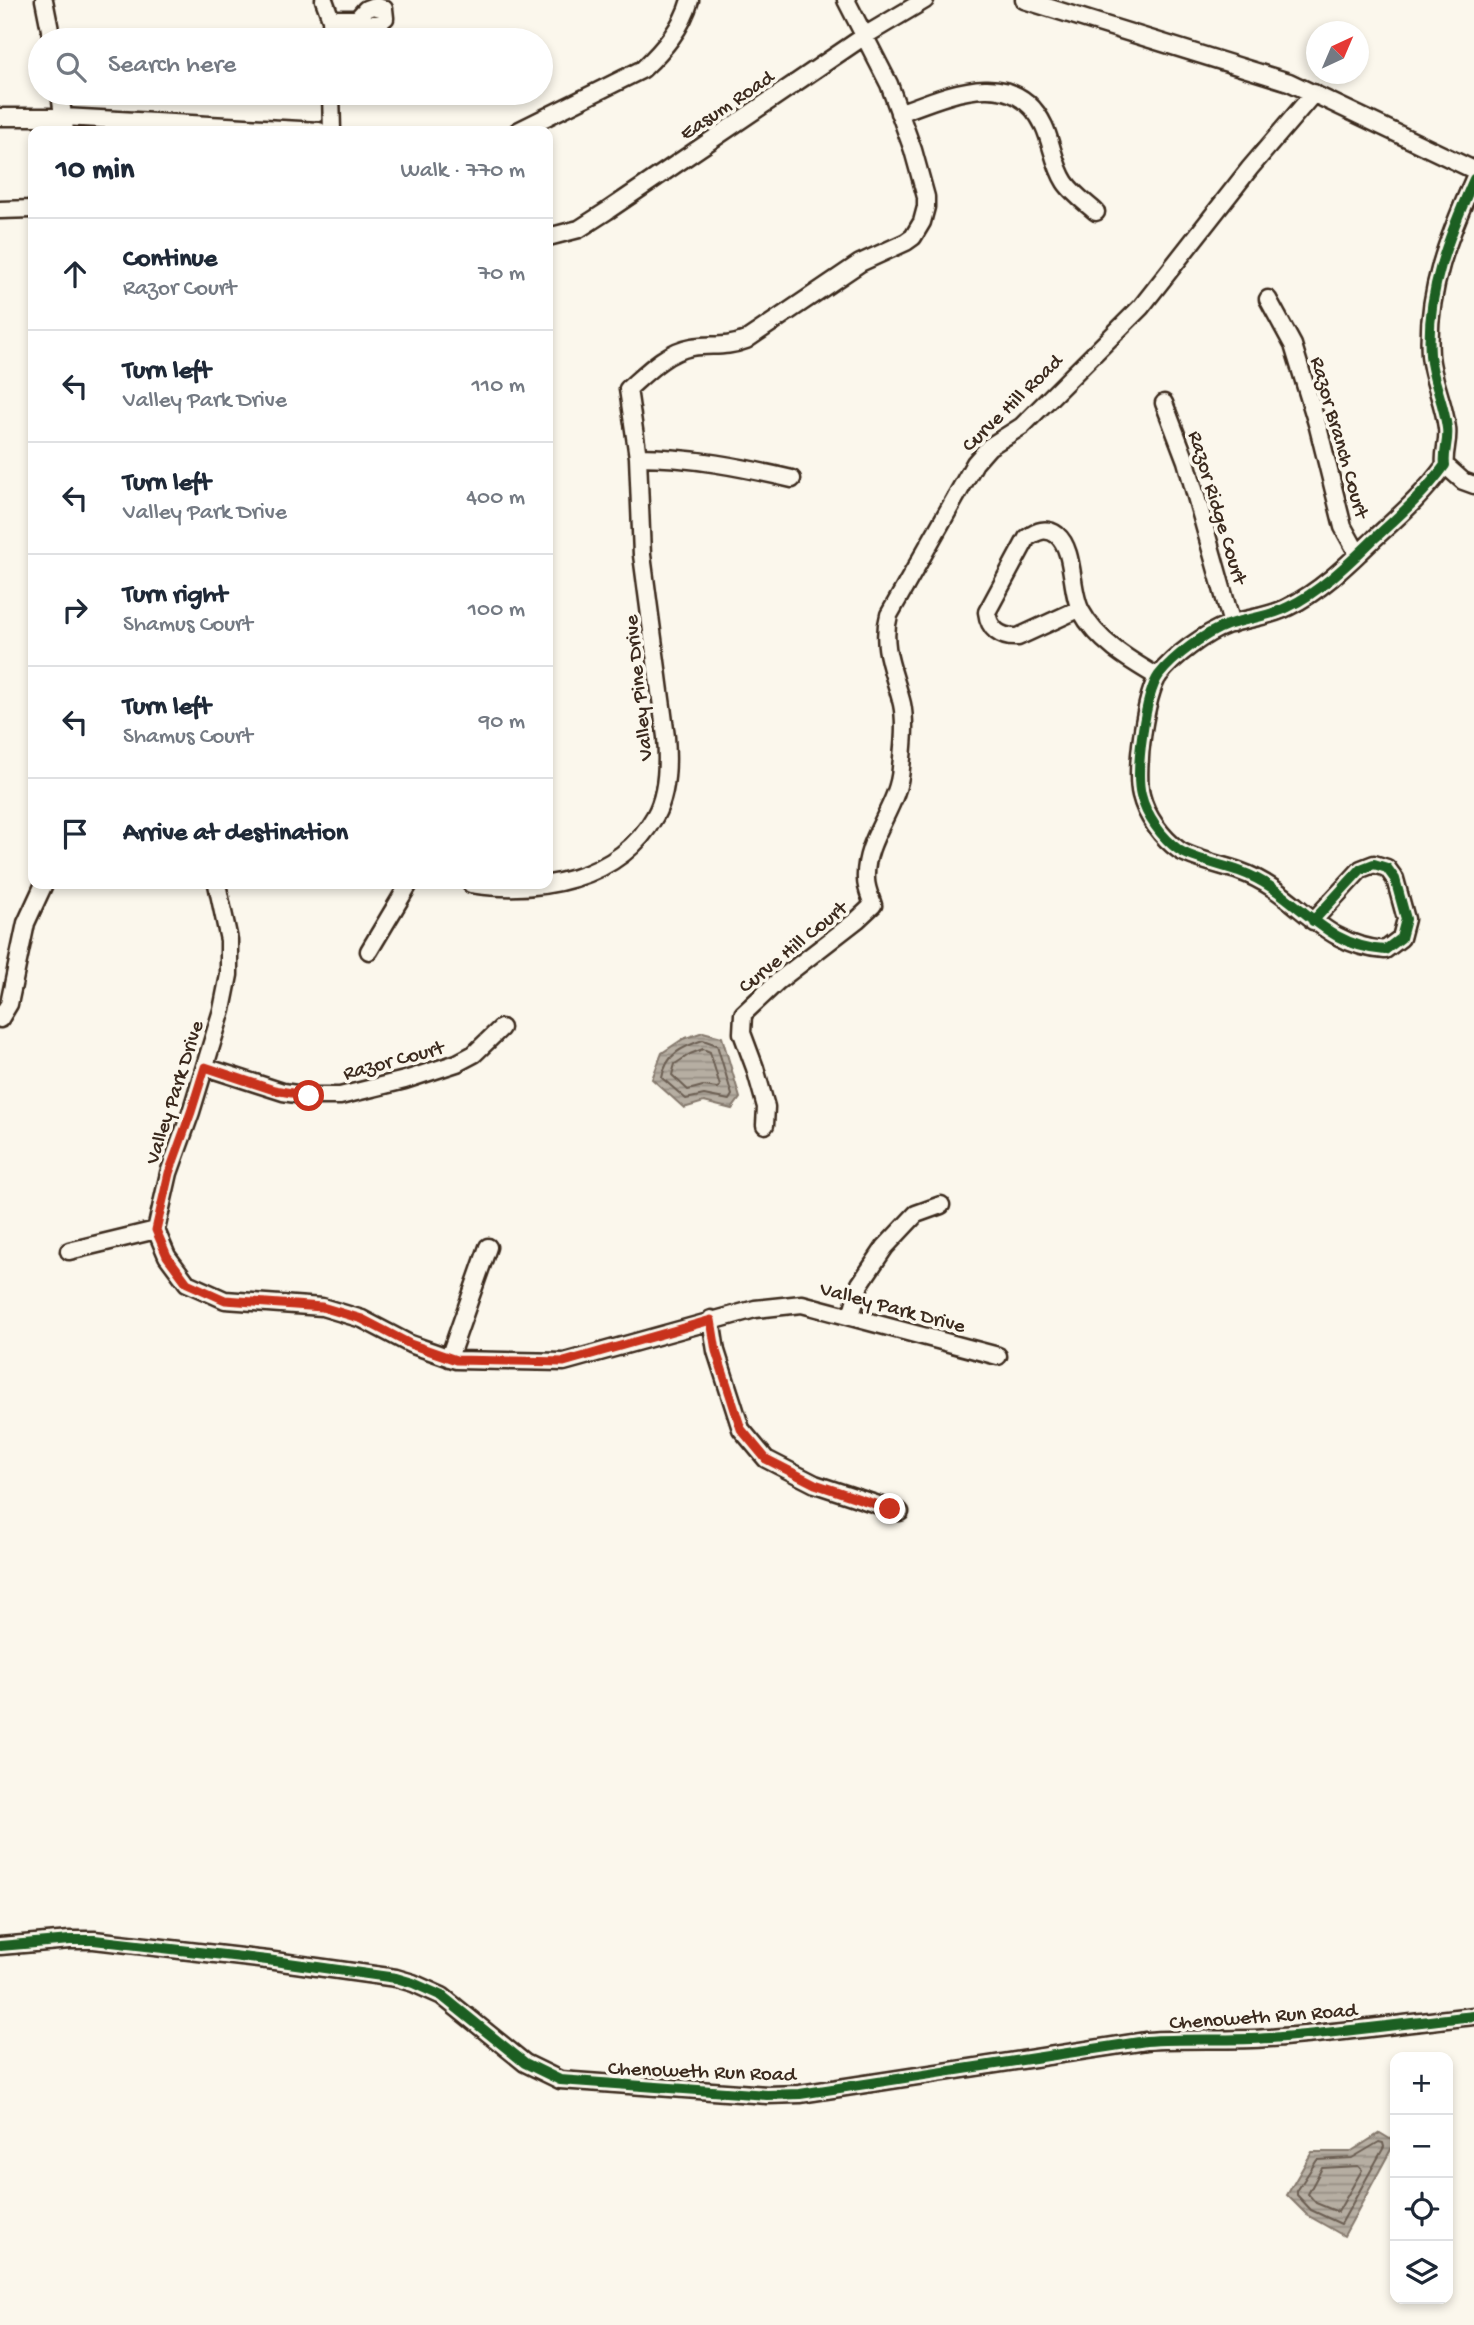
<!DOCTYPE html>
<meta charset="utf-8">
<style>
:root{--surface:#fff;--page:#f2f2f3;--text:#1f2937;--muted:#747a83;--line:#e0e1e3}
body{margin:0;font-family:"Gochi Hand",sans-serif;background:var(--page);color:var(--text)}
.controls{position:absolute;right:21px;bottom:21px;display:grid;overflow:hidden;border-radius:14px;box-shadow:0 4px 10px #0003}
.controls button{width:63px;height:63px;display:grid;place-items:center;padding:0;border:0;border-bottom:2px solid var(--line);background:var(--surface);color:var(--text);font:35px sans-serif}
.compass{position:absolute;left:1306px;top:21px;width:63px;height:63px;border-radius:50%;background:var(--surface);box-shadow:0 4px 10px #0003;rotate:44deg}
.stop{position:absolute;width:21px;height:21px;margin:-16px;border:5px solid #c8321e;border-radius:50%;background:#fff}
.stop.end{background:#c8321e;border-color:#fff;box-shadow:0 2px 7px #0008}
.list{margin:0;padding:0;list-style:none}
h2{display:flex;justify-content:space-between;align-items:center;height:91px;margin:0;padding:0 28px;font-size:30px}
h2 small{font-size:23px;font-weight:400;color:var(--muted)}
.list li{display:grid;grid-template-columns:46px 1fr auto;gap:21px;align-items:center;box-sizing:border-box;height:112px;padding:0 28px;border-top:2px solid var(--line)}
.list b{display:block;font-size:26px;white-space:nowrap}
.list p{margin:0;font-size:23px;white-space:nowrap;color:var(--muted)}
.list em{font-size:23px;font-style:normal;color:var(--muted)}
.icon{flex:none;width:38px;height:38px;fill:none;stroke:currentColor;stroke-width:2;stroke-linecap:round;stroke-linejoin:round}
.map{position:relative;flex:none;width:1474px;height:2325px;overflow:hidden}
.search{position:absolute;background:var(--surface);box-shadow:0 4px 10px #0003;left:28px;top:28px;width:525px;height:77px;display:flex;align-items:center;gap:18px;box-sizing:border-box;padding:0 24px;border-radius:38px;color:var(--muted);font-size:26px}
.panel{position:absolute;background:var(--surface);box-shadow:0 4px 10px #0003;left:28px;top:126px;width:525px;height:763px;border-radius:14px}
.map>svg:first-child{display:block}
.water{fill:url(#water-rules);stroke:#85796d;stroke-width:2}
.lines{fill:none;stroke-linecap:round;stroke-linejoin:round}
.shore{stroke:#6c5f53;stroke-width:2}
.minor-casing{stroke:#3b2a1e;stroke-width:21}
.minor{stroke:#fbf7ec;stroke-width:16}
.cycleway-casing{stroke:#fbf7ec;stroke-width:15}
.cycleway{stroke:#1b5e20;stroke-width:10}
.route{stroke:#c8321e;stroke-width:9}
.labels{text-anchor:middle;stroke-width:7;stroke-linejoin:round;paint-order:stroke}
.street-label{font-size:21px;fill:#3b2a1e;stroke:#fbf7ec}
</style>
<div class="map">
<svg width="1474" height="2325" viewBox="0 0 1474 2325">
<defs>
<pattern id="water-rules" width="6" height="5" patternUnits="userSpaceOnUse" patternTransform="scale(1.75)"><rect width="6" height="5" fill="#b6aea2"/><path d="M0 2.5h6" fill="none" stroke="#958e83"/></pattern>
</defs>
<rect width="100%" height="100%" fill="#fbf7ec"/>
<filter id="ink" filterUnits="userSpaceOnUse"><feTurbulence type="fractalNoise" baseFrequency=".0143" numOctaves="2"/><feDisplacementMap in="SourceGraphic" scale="14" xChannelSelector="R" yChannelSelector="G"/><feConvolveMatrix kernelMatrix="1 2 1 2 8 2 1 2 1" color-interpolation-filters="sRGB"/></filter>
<g filter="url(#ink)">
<path class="water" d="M 703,1032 L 722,1037 L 740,1098 L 732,1109 L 704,1102 L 684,1108 L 652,1079 L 662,1053 L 683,1039 Z
M 1380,2133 L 1395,2142 L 1344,2236 L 1307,2215 L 1287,2195 L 1312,2152 L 1350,2152 Z"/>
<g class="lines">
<path class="shore" d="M 703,1040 L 717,1045 L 732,1095 L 729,1100 L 704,1095 L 686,1099 L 662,1078 C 666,1054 682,1047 703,1040 Z
M 703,1049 L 710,1052 L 720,1086 L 717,1088 L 703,1086 L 688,1090 L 672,1075 L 675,1064 L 690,1054 Z
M 1379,2142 L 1383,2143 L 1384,2147 L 1341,2224 L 1311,2210 L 1297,2195 L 1297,2191 L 1317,2160 L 1352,2158 Z
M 1358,2166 L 1362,2170 L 1338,2212 L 1316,2203 L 1308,2194 L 1322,2168 Z"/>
<defs>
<path id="minor" d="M 44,0 L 52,40
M 324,0 L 331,19 L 332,40
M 1024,0 L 1289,82 L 1474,170
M 331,19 L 357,19 L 376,25 L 385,18 L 384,9 L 374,6 L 366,9 L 357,19
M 60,93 L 65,131
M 331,93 L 332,131
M 899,113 C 946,96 1014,63 1044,126 C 1052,143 1054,165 1065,182 C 1072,193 1086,203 1096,212
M 0,117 L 64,117 L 319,131
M 518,131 L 643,69 C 664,49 682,28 690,0
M 0,210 L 33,209
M 548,237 L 579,229 L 607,211 L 866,35 L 925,0
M 1268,299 L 1293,345 L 1318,427 L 1343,527 L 1358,554
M 1164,403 L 1186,461 L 1232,624
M 638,457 C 690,457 741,467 792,479
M 1445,465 L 1463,481 L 1474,485
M 1079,609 L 1018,637 C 1000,638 989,629 987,612 L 1027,538 C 1037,531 1046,527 1057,535 C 1075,550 1070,591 1081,611 C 1097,641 1129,660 1158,677
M 217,884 L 229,940 L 229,975 L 222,1010 L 191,1112 L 169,1173 L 156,1230 L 167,1256 L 187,1283 L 225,1300 L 322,1307 L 362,1319 L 410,1344 L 456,1360 L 564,1362 L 755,1309 L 802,1304 L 998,1356
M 471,884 C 538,894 619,881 655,816 C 668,793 668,762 666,737 L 642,555 L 638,457 L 628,389 C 646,373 667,351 692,347 C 713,344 725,348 746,340 L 860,263 L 906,242 L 913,237 L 922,222 L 926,207 L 926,197 L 913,150 L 889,84 L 846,0
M 1313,921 L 1361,869 L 1374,864 L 1387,868 L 1395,879 L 1406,919 L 1401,938 L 1385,950 C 1317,945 1299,892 1239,871 C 1225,866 1190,858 1179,850 C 1162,838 1146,816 1141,795 C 1135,771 1145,694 1159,675 C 1173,657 1205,633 1227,625 C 1247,618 1269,617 1288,607 C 1321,591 1349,563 1375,538 C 1400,515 1425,493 1445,465 C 1443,453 1449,441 1447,428 C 1444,403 1432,380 1430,355 C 1426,291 1449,236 1474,179
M 369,951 L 409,884
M 0,1019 L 9,1004 L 26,923 L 44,884
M 205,1067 L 283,1092 L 309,1096 L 340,1096 L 405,1080 L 457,1063 L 474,1054 L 501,1028
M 765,1125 L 766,1107 L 755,1068 L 742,1033 L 743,1014 L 777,982 L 857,920 L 873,905 C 870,896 866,888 866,879 C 864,839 899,807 901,768 C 903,748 906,723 902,704 C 895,674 880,647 889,615 L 975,463 L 989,447 L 1022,426 L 1141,307 L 1250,168 L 1314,93
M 69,1251 L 156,1230
M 851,1316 L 860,1284 L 885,1247 L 916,1214 L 941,1205
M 711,1319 L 716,1351 L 741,1429 L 766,1459 L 815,1484 L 900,1512
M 449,1358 L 488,1247
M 0,1946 L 70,1940 L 94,1940 L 267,1960 L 396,1978 L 413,1983 L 442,1996 L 525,2063 L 560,2080 L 767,2095 L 800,2094 L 1146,2041 C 1187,2038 1229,2041 1270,2038 C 1338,2033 1406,2023 1474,2016"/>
</defs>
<use href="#minor" class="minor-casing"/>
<use href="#minor" class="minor"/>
<defs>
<path id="cycleway" d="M 1313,921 L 1361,869 L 1374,864 L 1387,868 L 1395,879 L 1406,919 L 1401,938 L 1385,950 C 1317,945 1299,892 1239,871 C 1225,866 1190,858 1179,850 C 1162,838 1146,816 1141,795 C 1135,771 1145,694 1159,675 C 1173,657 1205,633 1227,625 C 1247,618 1269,617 1288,607 C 1321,591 1349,563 1375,538 C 1400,515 1425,493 1445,465 C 1443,453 1449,441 1447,428 C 1444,403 1432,380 1430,355 C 1426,291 1449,236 1474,179
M 0,1946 L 70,1940 L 94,1940 L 267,1960 L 396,1978 L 413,1983 L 442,1996 L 525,2063 L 560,2080 L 767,2095 L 800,2094 L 1146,2041 C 1187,2038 1229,2041 1270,2038 C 1338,2033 1406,2023 1474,2016"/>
</defs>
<use href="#cycleway" class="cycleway-casing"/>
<use href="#cycleway" class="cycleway"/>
</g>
</g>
<g class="lines" filter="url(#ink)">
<path class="route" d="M 309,1096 L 274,1090 L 205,1067 L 191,1112 L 169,1173 L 156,1230 L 167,1256 L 187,1283 L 225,1300 L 322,1307 L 362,1319 L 410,1344 L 456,1360 L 564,1362 L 711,1320 L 716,1351 L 741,1429 L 766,1459 L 815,1484 L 890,1509"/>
</g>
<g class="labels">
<g class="street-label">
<text transform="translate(726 104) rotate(-34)" y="7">Easum Road</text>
<text transform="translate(1011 402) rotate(-44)" y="7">Curve Hill Road</text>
<text transform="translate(1341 437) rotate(74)" y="7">Razor Branch Court</text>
<text transform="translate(1219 507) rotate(73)" y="7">Razor Ridge Court</text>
<text transform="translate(637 688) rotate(-96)" y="7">Valley Pine Drive</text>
<text transform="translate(792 946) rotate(-39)" y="7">Curve Hill Court</text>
<text transform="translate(393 1059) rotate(-15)" y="7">Razor Court</text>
<text transform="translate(173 1092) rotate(-72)" y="7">Valley Park Drive</text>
<text transform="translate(893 1306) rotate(15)" y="7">Valley Park Drive</text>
<text transform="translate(1263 2015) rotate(-4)" y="7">Chenoweth Run Road</text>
<text transform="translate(702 2070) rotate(2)" y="7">Chenoweth Run Road</text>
</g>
</g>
</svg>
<div class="controls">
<button>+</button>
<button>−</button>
<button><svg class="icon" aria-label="locate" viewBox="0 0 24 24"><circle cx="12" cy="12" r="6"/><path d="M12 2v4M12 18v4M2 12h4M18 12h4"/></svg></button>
<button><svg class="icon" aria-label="layers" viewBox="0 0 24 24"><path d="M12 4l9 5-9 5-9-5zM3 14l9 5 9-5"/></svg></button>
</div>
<svg class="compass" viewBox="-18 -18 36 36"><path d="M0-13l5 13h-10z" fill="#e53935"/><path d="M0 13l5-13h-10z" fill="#747a83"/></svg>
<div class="stop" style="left:309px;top:1096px"></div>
<div class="stop end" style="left:890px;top:1509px"></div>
<div class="search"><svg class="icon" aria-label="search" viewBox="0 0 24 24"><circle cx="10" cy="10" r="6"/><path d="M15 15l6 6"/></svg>Search here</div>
<section class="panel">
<h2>10 min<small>Walk · 770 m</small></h2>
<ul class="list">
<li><svg class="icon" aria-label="ahead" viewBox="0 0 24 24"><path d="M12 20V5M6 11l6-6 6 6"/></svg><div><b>Continue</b><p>Razor Court</p></div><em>70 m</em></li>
<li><svg class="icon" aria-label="left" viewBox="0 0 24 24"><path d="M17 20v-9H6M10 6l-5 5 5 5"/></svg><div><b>Turn left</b><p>Valley Park Drive</p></div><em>110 m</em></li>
<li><svg class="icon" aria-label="left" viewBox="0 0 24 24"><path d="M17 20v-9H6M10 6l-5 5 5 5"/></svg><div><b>Turn left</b><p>Valley Park Drive</p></div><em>400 m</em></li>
<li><svg class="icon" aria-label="right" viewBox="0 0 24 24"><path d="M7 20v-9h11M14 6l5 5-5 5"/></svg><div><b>Turn right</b><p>Shamus Court</p></div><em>100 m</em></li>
<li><svg class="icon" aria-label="left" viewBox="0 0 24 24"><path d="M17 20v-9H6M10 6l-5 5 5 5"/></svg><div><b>Turn left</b><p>Shamus Court</p></div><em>90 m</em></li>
<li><svg class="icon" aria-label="arrive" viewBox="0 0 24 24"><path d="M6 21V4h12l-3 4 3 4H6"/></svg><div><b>Arrive at destination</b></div></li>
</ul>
</section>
</div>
